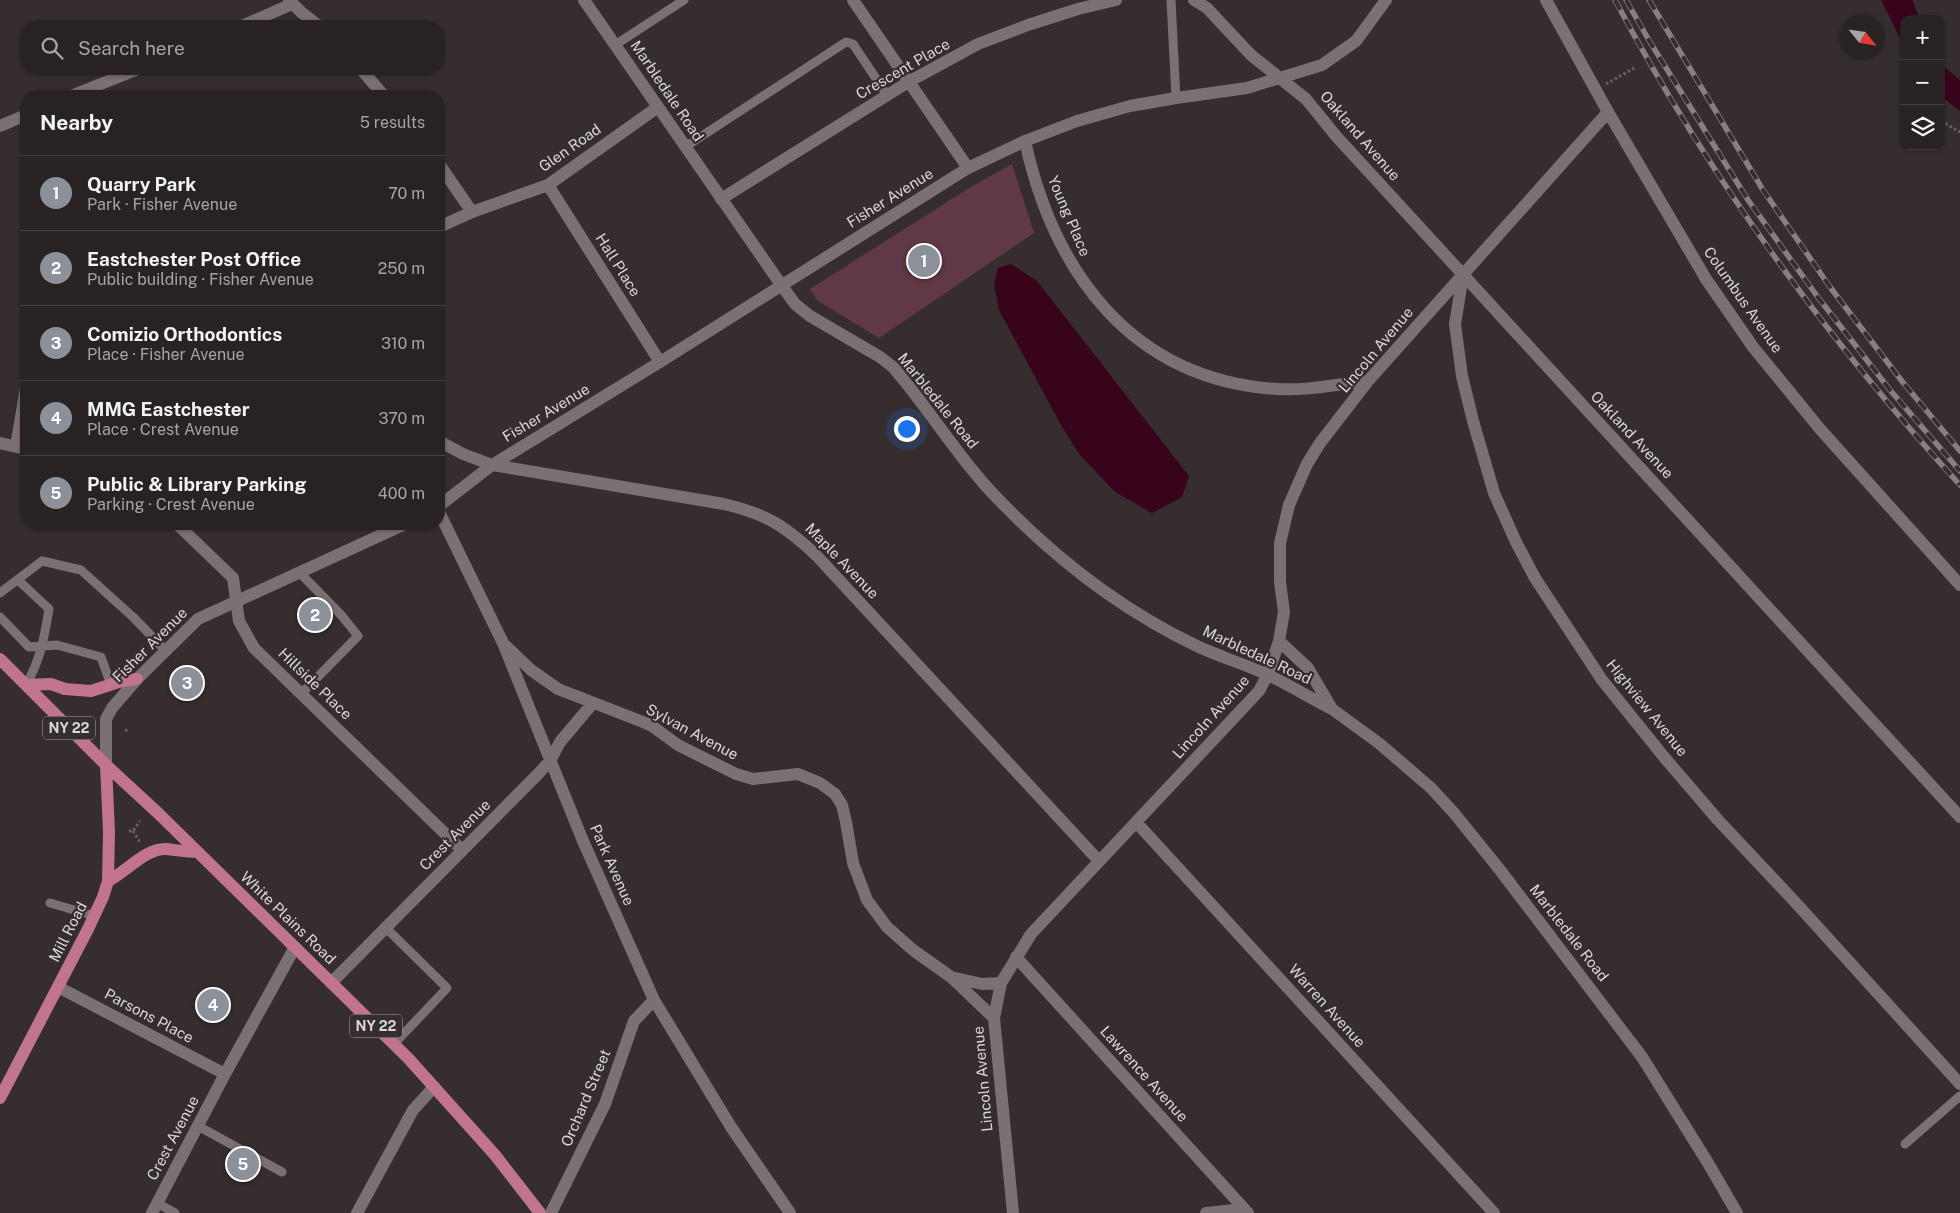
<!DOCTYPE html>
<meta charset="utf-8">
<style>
:root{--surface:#282223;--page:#342f30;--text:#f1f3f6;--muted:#a5a4a6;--line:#443f41;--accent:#8c9099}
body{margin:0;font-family:"Public Sans",sans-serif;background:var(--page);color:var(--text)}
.controls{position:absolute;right:15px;top:15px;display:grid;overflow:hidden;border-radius:10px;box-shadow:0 1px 4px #0004}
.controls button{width:45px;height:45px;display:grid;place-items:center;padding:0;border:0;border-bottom:1px solid var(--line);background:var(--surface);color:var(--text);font:25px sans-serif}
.compass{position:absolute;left:1840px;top:15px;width:45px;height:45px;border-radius:50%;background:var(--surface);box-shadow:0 1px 4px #0004;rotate:120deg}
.you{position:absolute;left:906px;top:428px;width:18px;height:18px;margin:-12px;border:4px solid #fff;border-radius:50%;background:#1a73e8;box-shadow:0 0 0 8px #1a73e833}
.badge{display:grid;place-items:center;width:32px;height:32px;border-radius:50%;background:var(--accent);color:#fff;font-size:16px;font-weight:700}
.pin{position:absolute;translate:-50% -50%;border:2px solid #fff;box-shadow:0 1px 5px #0006}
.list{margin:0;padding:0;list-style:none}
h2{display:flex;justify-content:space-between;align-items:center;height:65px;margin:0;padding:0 20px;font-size:21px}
h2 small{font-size:16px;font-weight:400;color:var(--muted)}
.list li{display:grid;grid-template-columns:32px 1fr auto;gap:15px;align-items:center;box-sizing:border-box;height:75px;padding:0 20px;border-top:1px solid var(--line)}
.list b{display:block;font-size:19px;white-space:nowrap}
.list p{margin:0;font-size:16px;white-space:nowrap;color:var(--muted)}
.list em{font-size:16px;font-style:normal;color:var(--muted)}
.icon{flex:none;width:28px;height:28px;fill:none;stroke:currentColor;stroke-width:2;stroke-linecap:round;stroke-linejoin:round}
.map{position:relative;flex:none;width:1960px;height:1213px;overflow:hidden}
.search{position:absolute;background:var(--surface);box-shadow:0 1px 4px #0004;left:20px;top:20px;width:425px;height:55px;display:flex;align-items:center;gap:12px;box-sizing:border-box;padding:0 18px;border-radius:20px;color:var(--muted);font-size:19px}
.panel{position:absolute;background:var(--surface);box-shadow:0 1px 4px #0004;left:20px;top:90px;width:425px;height:440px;border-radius:20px}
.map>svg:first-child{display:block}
.green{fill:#613946}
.water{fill:#38041b}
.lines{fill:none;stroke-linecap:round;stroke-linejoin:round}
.path{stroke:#6a6163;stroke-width:3;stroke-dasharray:2.5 2.5;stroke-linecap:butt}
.lane{stroke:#7b7073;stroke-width:9}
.street{stroke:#7b7073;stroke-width:12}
.secondary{stroke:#7b7073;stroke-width:12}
.primary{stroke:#c1748e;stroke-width:12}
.rail-casing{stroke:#877f81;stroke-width:5.5}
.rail{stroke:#362d2f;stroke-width:4;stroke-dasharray:11;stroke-linecap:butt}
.labels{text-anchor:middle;stroke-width:4.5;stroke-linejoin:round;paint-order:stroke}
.shield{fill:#362d2f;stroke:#aaa3a5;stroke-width:1}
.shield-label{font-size:14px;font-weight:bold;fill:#dcd5d7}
.street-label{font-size:15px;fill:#dcd5d7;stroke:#362d2f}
</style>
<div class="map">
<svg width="1960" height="1213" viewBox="0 0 1960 1213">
<rect width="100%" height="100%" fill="#362d2f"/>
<path class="green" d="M 1012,164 L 1034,233 L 879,338 L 818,301 L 810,289 L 969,188 Z"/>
<path class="water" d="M 1881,0 L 1912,0 L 1920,19 L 1904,19 L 1904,46 Z
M 1941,64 L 1960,80 L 1960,111 L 1941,96 Z
M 1011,264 L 1037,281 L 1189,476 L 1182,497 L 1152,513 L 1115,492 L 1079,454 L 1061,425 L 999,310 L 994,284 L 998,268 Z"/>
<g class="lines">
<path class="path" d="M 1606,84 L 1636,67
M 1941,121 L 1960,132
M 125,730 L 128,731
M 129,831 L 133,831 L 140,821
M 133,831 L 140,842"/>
<path class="lane" d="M 1171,0 L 1176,98
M 615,45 L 684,0
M 685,147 L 846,42 L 853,44 L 887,95
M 300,573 L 342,616 L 358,636 L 301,694
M 18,580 L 49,609 C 44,639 41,658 26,685
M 0,593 L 42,561 L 81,570 L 134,618 L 166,651
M 0,617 L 29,647 L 57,645 L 101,657 L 111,685
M 50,903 L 95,916
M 386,928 L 447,988 L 394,1044
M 198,1126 L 282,1172
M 1905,1144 L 1960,1096
M 157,1203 L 175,1213"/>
<path class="street" d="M 289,0 L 301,12 L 319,26
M 853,0 L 968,168
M 1194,0 L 1207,8 L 1251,55 L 1306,99 L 1336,136 L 1960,817
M 1546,0 L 1608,112 L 1706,279 L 1753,347 L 1820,429 L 1960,585
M 242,26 L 292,4
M 361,69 L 384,96
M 71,96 L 138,69
M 0,126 L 26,115
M 1025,141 C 1054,273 1132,380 1277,389 C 1307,391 1338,384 1368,381
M 439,164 L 472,212
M 548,185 L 660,362
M 721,199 L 910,81 L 978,44 L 1028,25 L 1078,9 L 1116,0
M 439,227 L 472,212 L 548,185 L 658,107
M 1463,275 L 1455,324 L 1462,376 L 1473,421 L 1494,493 L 1516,542 L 1535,578 L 1602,680 L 1664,757 L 1718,820 L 1796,903 L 1960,1084
M 782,286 L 795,304 L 810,316 L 880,357 L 893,367 C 930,410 959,459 999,500 C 1056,559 1125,612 1199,647 C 1221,657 1244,664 1266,674 C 1288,684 1310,698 1332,709
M 439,441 L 463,454 L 492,465 L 724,504 C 766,514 784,525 816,555 L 1099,861
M 0,443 L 26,449
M 16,446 L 26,388
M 439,512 L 503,643 L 583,841 L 654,1000 L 731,1127 L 790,1213
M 177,524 L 233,578 L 239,621 L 254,648 L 462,850
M 1279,641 L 1308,668 L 1332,709 L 1380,744 L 1431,788 L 1454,813 L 1500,870 L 1642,1057 L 1708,1163 L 1737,1213
M 506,646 L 531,670 L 558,689 L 643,722 L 652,726 L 678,745 L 736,774 L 753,779 L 798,774 L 820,783 L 835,794 L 842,805 L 846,822 L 853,863 L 867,900 L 887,927 L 913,950 L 951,977 L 994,1018
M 1136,822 L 1494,1213
M 1016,957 L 1248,1213
M 951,977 L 982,984 L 1001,983
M 331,983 L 538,774 L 550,761 L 560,742 L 593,703
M 58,987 L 225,1074
M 152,1213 L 225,1074 L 295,947
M 357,1213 L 413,1110 L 434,1087
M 551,1213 L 605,1104 L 634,1021 L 654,1000
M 1013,1213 L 994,1018 L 1001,983 L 1031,934 L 1259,691 L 1268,674 L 1279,641 L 1284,612 L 1280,582 L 1280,543 L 1289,505 L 1307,464 L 1320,443 L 1368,381 L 1608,112
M 1206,1213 L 1244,1209"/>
<path class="secondary" d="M 584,0 L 782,286
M 439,506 L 492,465 L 660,362 L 968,168 L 1025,141 L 1077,121 L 1130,106 L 1176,98 L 1247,88 L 1322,65 L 1356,41 L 1386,0
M 106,765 L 106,719 L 112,708 L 137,679 L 198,619 L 405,524"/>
<path class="primary" d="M 0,659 L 106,765 L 159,814 L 408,1058 L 495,1155 L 540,1213
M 26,685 L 51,684 L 65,689 L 91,691 L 122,681 L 137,679
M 108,881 C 126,872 146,848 166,849 C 176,850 186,852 197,852
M 0,1098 L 88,929 L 103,897 L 108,881 L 109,832 L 106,765"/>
<defs>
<path id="rail" d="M 1615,0 C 1709,177 1825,337 1960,485
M 1626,0 L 1650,42 L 1748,200 L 1817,296 L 1890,390 L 1960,471
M 1649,0 L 1763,190 L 1830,287 L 1901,380 L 1960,451"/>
</defs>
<use href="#rail" class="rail-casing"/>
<use href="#rail" class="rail"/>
</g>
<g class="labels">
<g class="shield">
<rect x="43" y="716.5" width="52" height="23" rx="4"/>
<rect x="350" y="1014.5" width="52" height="23" rx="4"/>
</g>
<g class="shield-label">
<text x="69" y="733">NY 22</text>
<text x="376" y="1031">NY 22</text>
</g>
<g class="street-label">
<text transform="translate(903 69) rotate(-30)" y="5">Crescent Place</text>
<text transform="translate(667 91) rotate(56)" y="5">Marbledale Road</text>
<text transform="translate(1360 136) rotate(49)" y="5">Oakland Avenue</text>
<text transform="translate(570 148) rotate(-35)" y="5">Glen Road</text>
<text transform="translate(890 198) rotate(-32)" y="5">Fisher Avenue</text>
<text transform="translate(1069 216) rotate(67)" y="5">Young Place</text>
<text transform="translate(618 265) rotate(58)" y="5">Hall Place</text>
<text transform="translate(1743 300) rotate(55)" y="5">Columbus Avenue</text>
<text transform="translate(1376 350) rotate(-50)" y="5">Lincoln Avenue</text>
<text transform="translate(938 401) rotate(51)" y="5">Marbledale Road</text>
<text transform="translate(546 413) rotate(-31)" y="5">Fisher Avenue</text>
<text transform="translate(1632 435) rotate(47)" y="5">Oakland Avenue</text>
<text transform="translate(842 561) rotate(46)" y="5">Maple Avenue</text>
<text transform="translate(150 645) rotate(-45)" y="5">Fisher Avenue</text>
<text transform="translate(1257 655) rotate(25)" y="5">Marbledale Road</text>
<text transform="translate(315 684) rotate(44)" y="5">Hillside Place</text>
<text transform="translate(1647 708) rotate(51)" y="5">Highview Avenue</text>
<text transform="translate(1211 717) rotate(-48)" y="5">Lincoln Avenue</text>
<text transform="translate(692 732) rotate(28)" y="5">Sylvan Avenue</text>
<text transform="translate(455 835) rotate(-45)" y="5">Crest Avenue</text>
<text transform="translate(612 865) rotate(66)" y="5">Park Avenue</text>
<text transform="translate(288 918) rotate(44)" y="5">White Plains Road</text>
<text transform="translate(68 932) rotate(-63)" y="5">Mill Road</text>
<text transform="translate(1569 933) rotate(52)" y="5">Marbledale Road</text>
<text transform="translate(1327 1006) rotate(48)" y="5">Warren Avenue</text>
<text transform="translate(149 1016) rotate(28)" y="5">Parsons Place</text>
<text transform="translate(1144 1074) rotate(48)" y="5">Lawrence Avenue</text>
<text transform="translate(983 1079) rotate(-95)" y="5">Lincoln Avenue</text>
<text transform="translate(586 1098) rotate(-67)" y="5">Orchard Street</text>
<text transform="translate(173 1138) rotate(-62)" y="5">Crest Avenue</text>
</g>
</g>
</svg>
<div class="controls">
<button>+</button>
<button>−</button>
<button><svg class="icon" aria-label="layers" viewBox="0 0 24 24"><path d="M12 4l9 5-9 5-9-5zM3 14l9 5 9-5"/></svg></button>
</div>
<svg class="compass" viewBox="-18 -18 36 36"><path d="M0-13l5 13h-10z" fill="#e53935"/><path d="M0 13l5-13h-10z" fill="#a5a4a6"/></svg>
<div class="you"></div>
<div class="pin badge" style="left:924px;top:261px">1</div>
<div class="pin badge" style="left:315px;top:615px">2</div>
<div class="pin badge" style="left:187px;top:683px">3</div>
<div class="pin badge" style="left:213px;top:1005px">4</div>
<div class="pin badge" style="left:243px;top:1164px">5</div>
<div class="search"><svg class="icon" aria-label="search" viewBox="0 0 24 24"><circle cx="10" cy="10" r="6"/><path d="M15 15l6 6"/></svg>Search here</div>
<section class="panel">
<h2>Nearby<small>5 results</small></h2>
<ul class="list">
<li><span class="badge">1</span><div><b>Quarry Park</b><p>Park · Fisher Avenue</p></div><em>70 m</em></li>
<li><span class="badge">2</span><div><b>Eastchester Post Office</b><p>Public building · Fisher Avenue</p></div><em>250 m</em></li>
<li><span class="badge">3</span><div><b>Comizio Orthodontics</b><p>Place · Fisher Avenue</p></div><em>310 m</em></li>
<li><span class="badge">4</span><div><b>MMG Eastchester</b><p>Place · Crest Avenue</p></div><em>370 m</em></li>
<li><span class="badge">5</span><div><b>Public &amp; Library Parking</b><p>Parking · Crest Avenue</p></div><em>400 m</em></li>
</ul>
</section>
</div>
